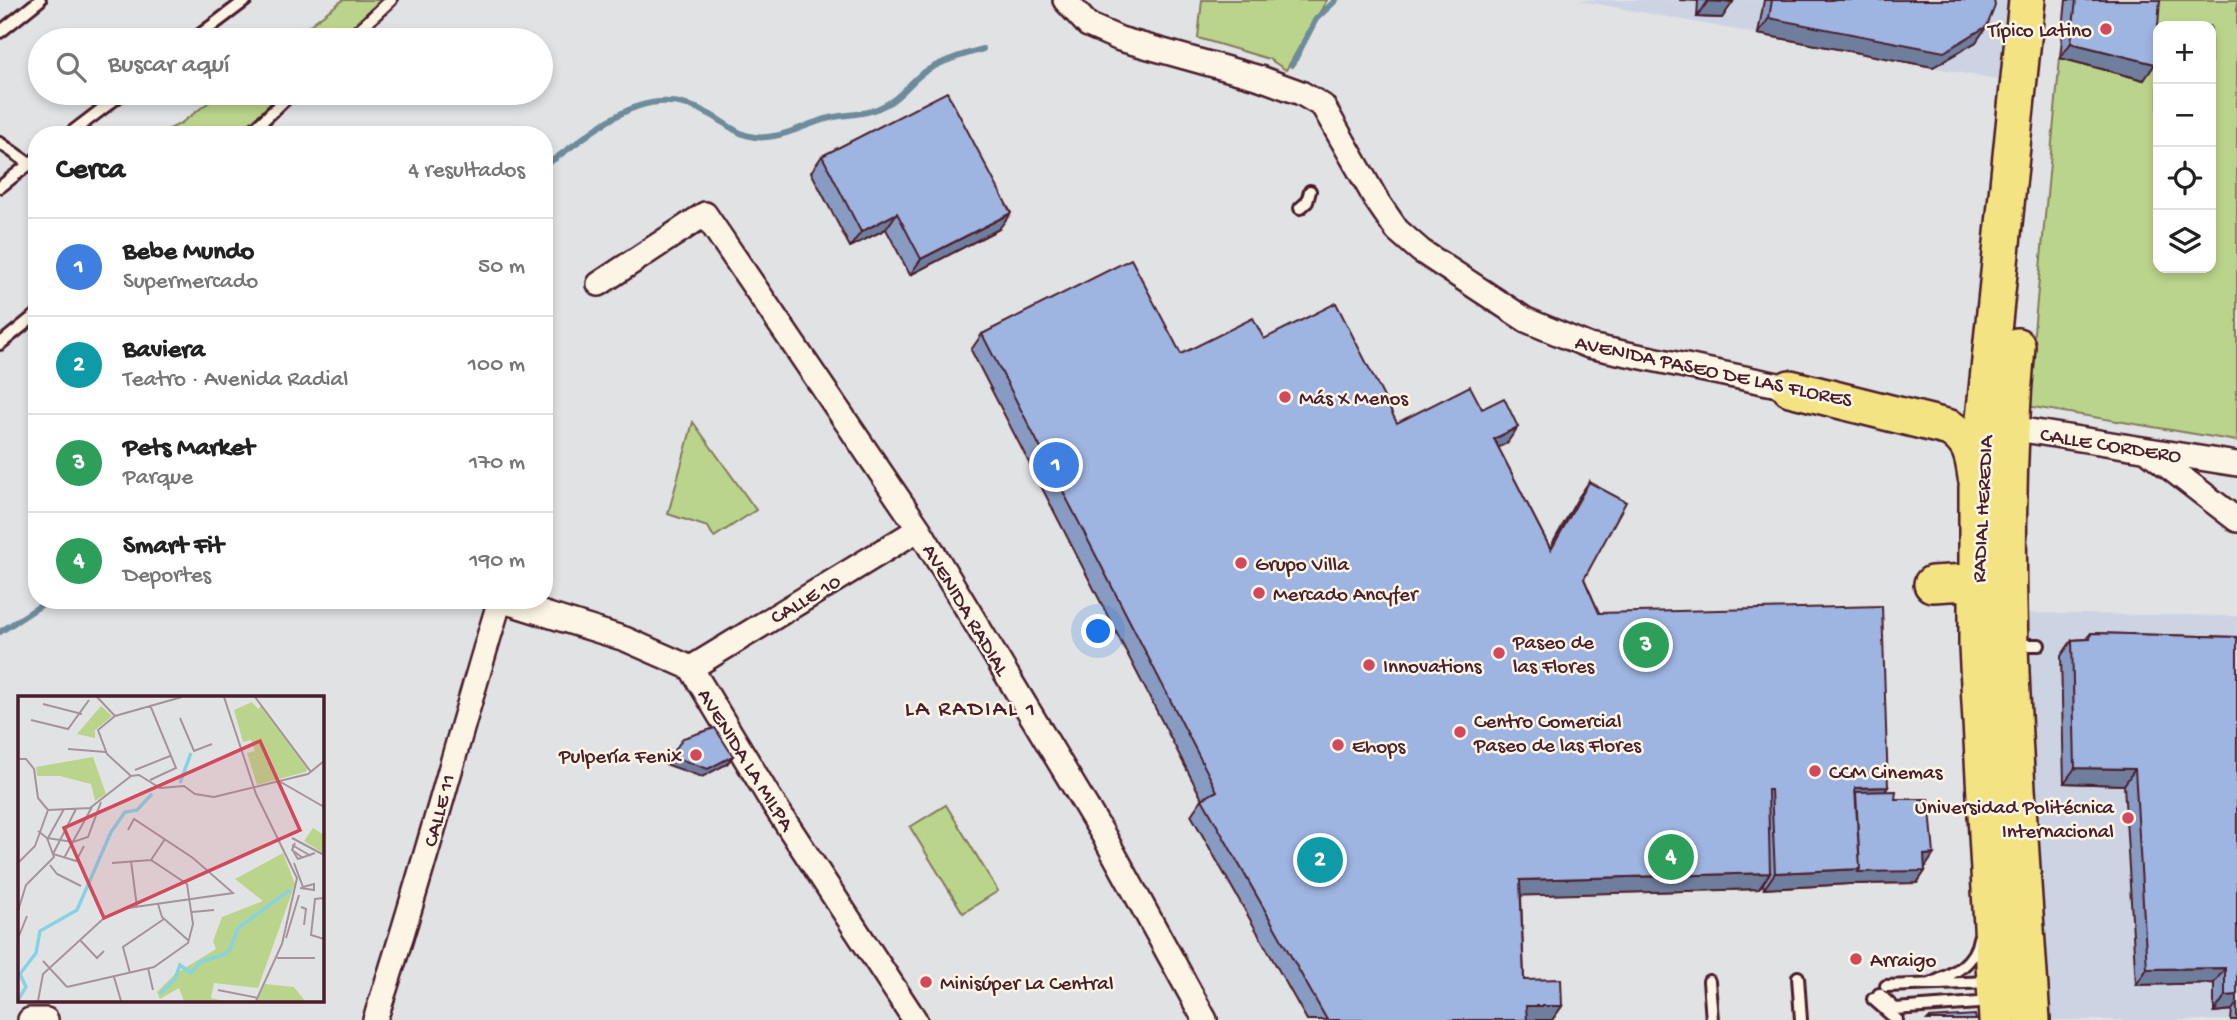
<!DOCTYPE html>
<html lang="es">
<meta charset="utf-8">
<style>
:root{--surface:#fff;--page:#f6f6f6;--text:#222;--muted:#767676;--line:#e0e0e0;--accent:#b45309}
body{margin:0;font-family:"Gochi Hand",sans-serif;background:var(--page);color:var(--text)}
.controls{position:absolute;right:21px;top:21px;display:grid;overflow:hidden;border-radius:14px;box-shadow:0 4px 10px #0003}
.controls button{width:63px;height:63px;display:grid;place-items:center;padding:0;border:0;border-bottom:2px solid var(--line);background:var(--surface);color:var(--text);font:35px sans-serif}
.you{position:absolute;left:1099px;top:632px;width:24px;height:24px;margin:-18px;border:5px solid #fff;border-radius:50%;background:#1a73e8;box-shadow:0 0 0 10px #1a73e833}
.badge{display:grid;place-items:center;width:46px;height:46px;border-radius:50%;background:var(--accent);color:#fff;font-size:23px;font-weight:700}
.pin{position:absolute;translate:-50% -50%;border:4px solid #fff;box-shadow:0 2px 7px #0006}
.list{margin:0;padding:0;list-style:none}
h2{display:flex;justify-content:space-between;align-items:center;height:91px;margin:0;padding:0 28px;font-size:30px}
h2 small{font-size:23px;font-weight:400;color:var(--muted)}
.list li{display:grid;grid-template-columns:46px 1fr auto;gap:21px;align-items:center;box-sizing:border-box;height:98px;padding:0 28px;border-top:2px solid var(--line)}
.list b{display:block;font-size:26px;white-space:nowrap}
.list p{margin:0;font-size:23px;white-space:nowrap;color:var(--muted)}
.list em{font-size:23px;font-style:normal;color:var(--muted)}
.icon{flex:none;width:38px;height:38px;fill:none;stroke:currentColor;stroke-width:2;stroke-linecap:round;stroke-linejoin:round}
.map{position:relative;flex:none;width:2237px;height:1020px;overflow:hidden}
.search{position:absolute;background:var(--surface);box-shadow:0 4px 10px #0003;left:28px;top:28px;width:525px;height:77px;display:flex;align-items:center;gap:18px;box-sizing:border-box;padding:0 24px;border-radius:38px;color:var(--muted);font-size:26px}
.panel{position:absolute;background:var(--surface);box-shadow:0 4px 10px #0003;left:28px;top:126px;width:525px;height:483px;border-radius:28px}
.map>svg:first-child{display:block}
.built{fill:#ccd4e3}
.green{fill:#bbd48b;stroke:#827a5b;stroke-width:2;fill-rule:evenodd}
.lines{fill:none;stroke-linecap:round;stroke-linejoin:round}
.stream{stroke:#6d8b9a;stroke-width:6}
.lane-casing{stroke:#4a1f2b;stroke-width:16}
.street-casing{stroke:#4a1f2b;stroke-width:28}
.primary-casing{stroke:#4a1f2b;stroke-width:40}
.lane{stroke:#fcf5e5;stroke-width:10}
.street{stroke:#fcf5e5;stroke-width:23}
.primary{stroke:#f4e382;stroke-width:35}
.wall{fill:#889bc2;stroke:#4a1f2b;stroke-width:2}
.shaded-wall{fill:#6f7e9e;stroke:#4a1f2b;stroke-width:2}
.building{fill:#9eb4e1;stroke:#4a1f2b;stroke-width:2}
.poi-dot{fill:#d1495b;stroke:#fcf5e5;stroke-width:2.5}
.labels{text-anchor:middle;stroke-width:5;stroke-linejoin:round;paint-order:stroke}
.poi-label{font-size:21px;fill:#4a1f2b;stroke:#fcf5e5;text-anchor:start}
.street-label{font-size:21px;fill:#4a1f2b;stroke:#fcf5e5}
.neighbourhood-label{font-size:23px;letter-spacing:2px;fill:#4a1f2b;stroke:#fcf5e5}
.inset-river{fill:none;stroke:#85d3e4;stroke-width:3.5}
.inset-road{fill:none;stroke:#a4949a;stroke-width:2}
.view{fill:#d1495b;fill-opacity:0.15;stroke:#d1495b;stroke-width:3.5}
.inset-edge{fill:none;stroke:#4a1f2b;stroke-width:3.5}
</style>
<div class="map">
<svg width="2237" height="1020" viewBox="0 0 2237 1020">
<rect width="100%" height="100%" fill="#e0e2e4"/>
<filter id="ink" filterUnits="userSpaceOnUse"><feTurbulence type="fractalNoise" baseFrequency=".0143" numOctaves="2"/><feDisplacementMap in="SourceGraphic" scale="14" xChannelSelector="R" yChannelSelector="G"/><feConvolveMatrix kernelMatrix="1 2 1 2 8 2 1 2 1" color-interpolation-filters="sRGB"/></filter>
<g filter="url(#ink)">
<path class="built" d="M 1576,0 L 2009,0 L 2004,81 L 1758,34 Z
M 2008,613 L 2237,616 L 2237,1020 L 2030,1020 Z"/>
<path class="green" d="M 343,0 L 382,0 L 339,40 L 290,40 Z
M 1202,0 L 1327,0 L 1286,70 L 1269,59 L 1198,38 Z
M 2150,0 L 2237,0 L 2237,441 L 2027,406 L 2060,58 L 2143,80 ZM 2158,26 L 2211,26 L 2211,268 L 2158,268 Z
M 221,93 L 282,93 L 237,135 L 157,135 L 180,124 Z
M 693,422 L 756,510 L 714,537 L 708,527 L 668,514 Z
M 946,805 L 998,891 L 963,913 L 910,827 Z"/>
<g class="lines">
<path class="stream" d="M 1292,65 L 1316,19 L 1336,0
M 544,166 C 597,132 643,76 711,115 C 734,128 744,142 774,136 C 793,133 811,122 830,118 C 852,113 866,116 887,104 C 901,97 910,82 923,73 C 941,61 962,55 983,49
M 0,632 L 49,600"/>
<defs>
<path id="lane" d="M 0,32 L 40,0
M 193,40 L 246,0
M 348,40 L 391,0
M 68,135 L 123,93
M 248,135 L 292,93
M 0,143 L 37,169
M 0,187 L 37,158
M 1300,208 L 1307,202 L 1310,191
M 0,344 L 37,314
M 2014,645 L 2039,645
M 1798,977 L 1801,1020
M 1709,981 L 1712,1020
M 1930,984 C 1952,974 1975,965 1979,938
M 1886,986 L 1991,982
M 1879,994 L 1895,1009 L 1992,1002
M 1873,999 L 1897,1020"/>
<path id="street" d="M 1065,0 L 1088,25 L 1120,39 L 1260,78 L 1301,93 L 1323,106 L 1377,201 L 1397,230 L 1421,251 L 1526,320 L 1589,346 L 1802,390
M 599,284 L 705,214 L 919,529 L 1104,836 L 1205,1020
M 1998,426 L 2237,464
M 2149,452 L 2237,520
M 500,600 L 625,639 L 691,668 L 769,797 L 915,1020
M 691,668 L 919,529
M 30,1020 L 46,1020
M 375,1020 C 421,881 457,740 500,600"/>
<path id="primary" d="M 2017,346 C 1996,571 2018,795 2032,1020
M 1790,388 L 1950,428 C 1970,441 1973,454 1976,477
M 1932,584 L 1986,581 L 1993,592
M 1997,1020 L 1977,647 L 1977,487 L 2027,0"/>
</defs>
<use href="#lane" class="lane-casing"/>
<use href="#street" class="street-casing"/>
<use href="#primary" class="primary-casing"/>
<use href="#lane" class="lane"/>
<use href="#street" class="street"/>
<use href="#primary" class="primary"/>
</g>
<path class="wall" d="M 1679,0 L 1733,0 L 1722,18 L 1697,17 L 1698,1 Z
M 1764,0 L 1994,0 L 1976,42 L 1933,67 L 1758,34 Z
M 2066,0 L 2160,0 L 2144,80 L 2060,58 Z
M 822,156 L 999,229 L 910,275 L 886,229 L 850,247 L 811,172 Z
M 982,334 L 1181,354 L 1264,339 L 1397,423 L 1507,443 L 1498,447 L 1550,548 L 1578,498 L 1589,482 L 1584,579 L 1599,613 L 1888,787 L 1885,791 L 1895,799 L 1926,866 L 1925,866 L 1925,871 L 1917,883 L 1849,884 L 1764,889 L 1763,883 L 1759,889 L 1521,895 L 1524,980 L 1562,1006 L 1552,1020 L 1307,1020 L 1191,815 L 1202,799 L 971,350 Z
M 2091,633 L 2237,637 L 2237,1020 L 2231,1020 L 2232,1010 L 2214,1012 L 2214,983 L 2136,985 L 2124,785 L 2064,783 L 2061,656 L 2072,640 L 2086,639 Z"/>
<path class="shaded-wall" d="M 1708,1 L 1733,2 L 1722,18 L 1697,17 Z
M 1769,18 L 1987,26 L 1976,42 L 1933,67 L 1758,34 Z
M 2071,43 L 2155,64 L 2144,80 L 2060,58 Z
M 897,213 L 886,229 L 850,247 L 861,232 Z
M 1011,213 L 999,229 L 910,275 L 921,259 Z
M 1518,427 L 1507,443 L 1483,455 L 1494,439 Z
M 671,756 L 733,756 L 727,764 L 702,777 L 665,764 Z
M 2075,768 L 2135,769 L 2124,785 L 2064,783 Z
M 1888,787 L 1877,803 L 1853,804 L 1855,788 Z
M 1934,854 L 1926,866 L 1916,867 L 1924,855 Z
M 1860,869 L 1925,871 L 1917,883 L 1849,884 L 1764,889 L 1775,873 Z
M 1770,873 L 1759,889 L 1509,896 L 1520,880 Z
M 2225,968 L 2214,983 L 2136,985 L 2147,969 Z
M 2237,995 L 2237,1003 L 2232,1010 L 2214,1012 L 2225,996 Z
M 1526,1006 L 1562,1006 L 1552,1020 L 1516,1020 Z"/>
<path class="building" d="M 1708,0 L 1733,0 L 1733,2 L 1708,1 Z
M 1772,0 L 1994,0 L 1995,6 L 1987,26 L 1944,52 L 1769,18 Z
M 2076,0 L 2160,0 L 2155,64 L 2071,43 Z
M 947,92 L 1011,213 L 921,259 L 897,213 L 861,232 L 822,156 Z
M 1131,259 L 1181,354 L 1253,318 L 1264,339 L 1336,303 L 1397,423 L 1470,386 L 1482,409 L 1504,398 L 1518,427 L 1494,439 L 1551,550 L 1589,482 L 1626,502 L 1584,579 L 1599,613 L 1882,606 L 1888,787 L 1855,788 L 1860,869 L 1775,873 L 1771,790 L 1768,790 L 1770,873 L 1520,880 L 1524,980 L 1561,979 L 1562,1006 L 1526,1006 L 1527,1020 L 1327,1020 L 1202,799 L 1217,791 L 982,334 Z
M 2091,633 L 2237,637 L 2237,995 L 2225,996 L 2225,968 L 2147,969 L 2135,769 L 2075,768 L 2072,640 L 2090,639 Z
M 715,728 L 733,756 L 708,769 L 671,756 L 683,738 Z
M 1896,791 L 1895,799 L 1929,799 L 1934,854 L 1924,855 L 1925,871 L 1858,872 L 1860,869 L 1856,792 Z
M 1975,1015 L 1976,1020 L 1927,1020 L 1929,1018 Z"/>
</g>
<g class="poi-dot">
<circle cx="2106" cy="29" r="7"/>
<circle cx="1285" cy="397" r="7"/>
<circle cx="1241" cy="563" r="7"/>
<circle cx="1259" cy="593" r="7"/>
<circle cx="1499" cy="653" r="7"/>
<circle cx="1369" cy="665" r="7"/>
<circle cx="1460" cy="732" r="7"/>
<circle cx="1338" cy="745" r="7"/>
<circle cx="696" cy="755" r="7"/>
<circle cx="1815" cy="771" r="7"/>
<circle cx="2128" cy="818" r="7"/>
<circle cx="1856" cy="959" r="7"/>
<circle cx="926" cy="982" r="7"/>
</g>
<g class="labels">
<g class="poi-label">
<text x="2092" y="36" text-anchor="end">Típico Latino</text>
<text x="1299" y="404">Más X Menos</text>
<text x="1255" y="570">Grupo Villa</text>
<text x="1273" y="600">Mercado Ancyfer</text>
<text x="1513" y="648">Paseo de<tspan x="1513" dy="24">las Flores</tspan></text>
<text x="1383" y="672">Innovations</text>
<text x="1474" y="727">Centro Comercial<tspan x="1474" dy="24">Paseo de las Flores</tspan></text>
<text x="1352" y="752">Ehops</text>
<text x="682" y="762" text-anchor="end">Pulpería Fenix</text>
<text x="1829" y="778">CCM Cinemas</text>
<text x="2114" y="813" text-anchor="end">Universidad Politécnica<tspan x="2114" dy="24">Internacional</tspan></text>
<text x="1870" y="966">Arraigo</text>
<text x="940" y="989">Minisúper La Central</text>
</g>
<g class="street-label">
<text transform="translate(1714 370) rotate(12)" y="7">AVENIDA PASEO DE LAS FLORES</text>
<text transform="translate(2111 444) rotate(9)" y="7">CALLE CORDERO</text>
<text transform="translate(1981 509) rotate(-87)" y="7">RADIAL HEREDIA</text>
<text transform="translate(805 598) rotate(-31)" y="7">CALLE 10</text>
<text transform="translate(967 609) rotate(59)" y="7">AVENIDA RADIAL</text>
<text transform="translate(747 759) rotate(58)" y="7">AVENIDA LA MILPA</text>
<text transform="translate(438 810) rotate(-75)" y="7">CALLE 11</text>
</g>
<g class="neighbourhood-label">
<text x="971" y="715">LA RADIAL 1</text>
</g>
</g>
<g transform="translate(18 696)">
<rect width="306" height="306" fill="#e0e2e4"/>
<path d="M 234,6 L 240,13 L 243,10 L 290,73 L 287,76 L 239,89 L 229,57 L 237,55 L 233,44 L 225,46 L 216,14 ZM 83,10 L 94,20 L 77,34 L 77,42 L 59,38 ZM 75,61 L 88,98 L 77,105 L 73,88 L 42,80 L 19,80 L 18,71 ZM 295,132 L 306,139 L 305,157 L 286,145 ZM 265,157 L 277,188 L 240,292 L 196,287 L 193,302 L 206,305 L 166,305 L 161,292 L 142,303 L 139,296 L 157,278 L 198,253 L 195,245 L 204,221 L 245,205 L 217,183 ZM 247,288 L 276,291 L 287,305 L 239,305 Z" fill="#bbd48b"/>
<path class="inset-river" d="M 162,87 L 173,57M 142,298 L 157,283 L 162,269 L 173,277 L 182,266 L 205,259 L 212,254 L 220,232 L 272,194M 0,304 L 8,291 L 2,278 L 18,257 L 22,235 L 59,214 L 93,136 L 107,116 L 119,114 L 134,98"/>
<path class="inset-road" d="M 79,1 L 97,20M 206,1 L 238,98 L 279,182 L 264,248 L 238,305M 237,1 L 293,76M 25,8 L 64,18M 162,22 L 176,55 L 194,48M 13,24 L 50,33 L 71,4M 50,53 L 88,56M 0,63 L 8,63 L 16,73 L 20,102 L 30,114M 117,74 L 152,60M 113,80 L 121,79 L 142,92 L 166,90 L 177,98 L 196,101 L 290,78 L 306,65M 113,80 L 89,58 L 80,34 L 97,20 L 164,1M 132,84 L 158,72 L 132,9M 261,85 L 306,111M 58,113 L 35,158 L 58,165 L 66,150M 30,114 L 72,112 L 113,80M 29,142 L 55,146 L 70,141 L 83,106M 30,142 L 46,113M 274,142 L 306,159M 277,147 L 274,154 L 285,162M 274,149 L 293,160M 275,155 L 280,163 L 297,157M 46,162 L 74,111M 133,164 L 147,143M 113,165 L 119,211M 0,167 L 17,150 L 30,114M 276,167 L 285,191 L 296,188 L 296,194 L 282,192M 32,169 L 39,178 L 63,190M 306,202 L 297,203 L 293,239 L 306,243M 140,208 L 144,221 L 171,245M 283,211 L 288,213 L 286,229M 0,215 L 8,189 L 36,161 L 29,142 L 20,135M 174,216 L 196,214M 1,240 L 9,220M 268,242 L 281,199M 62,244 L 79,262 L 86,255M 259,262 L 297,262M 25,265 L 49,291M 130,272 L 135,294M 112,277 L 105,251 L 146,223M 96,281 L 103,305M 49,291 L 136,271 L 170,247 L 175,228 L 169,188 L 133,164 L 94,167M 200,294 L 240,302M 20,305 L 25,278 L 86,222 L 110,212 L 215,197 L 175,162 L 116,123 L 110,134"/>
<path class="view" d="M 242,45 L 282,134 L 86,222 L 46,132 Z"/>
<rect width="306" height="306" class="inset-edge"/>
</g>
</svg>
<div class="controls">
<button>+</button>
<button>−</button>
<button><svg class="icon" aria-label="locate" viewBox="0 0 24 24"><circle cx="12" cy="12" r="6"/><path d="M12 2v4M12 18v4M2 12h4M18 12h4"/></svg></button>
<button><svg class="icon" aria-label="layers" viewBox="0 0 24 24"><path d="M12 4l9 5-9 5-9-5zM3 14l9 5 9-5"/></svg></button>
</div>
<div class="you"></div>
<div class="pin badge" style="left:1056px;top:465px;background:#3f7fe0">1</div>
<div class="pin badge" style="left:1320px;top:860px;background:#0f9aa8">2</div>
<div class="pin badge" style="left:1646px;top:645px;background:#2e9e5b">3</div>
<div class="pin badge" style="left:1671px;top:857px;background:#2e9e5b">4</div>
<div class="search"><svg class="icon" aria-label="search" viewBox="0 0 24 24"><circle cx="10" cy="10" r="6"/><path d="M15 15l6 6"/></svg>Buscar aquí</div>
<section class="panel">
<h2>Cerca<small>4 resultados</small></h2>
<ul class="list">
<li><span class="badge" style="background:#3f7fe0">1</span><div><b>Bebe Mundo</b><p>Supermercado</p></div><em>50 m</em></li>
<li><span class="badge" style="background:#0f9aa8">2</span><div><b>Baviera</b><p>Teatro · Avenida Radial</p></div><em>100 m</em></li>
<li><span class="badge" style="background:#2e9e5b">3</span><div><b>Pets Market</b><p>Parque</p></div><em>170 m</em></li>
<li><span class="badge" style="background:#2e9e5b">4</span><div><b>Smart Fit</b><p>Deportes</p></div><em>190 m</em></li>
</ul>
</section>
</div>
